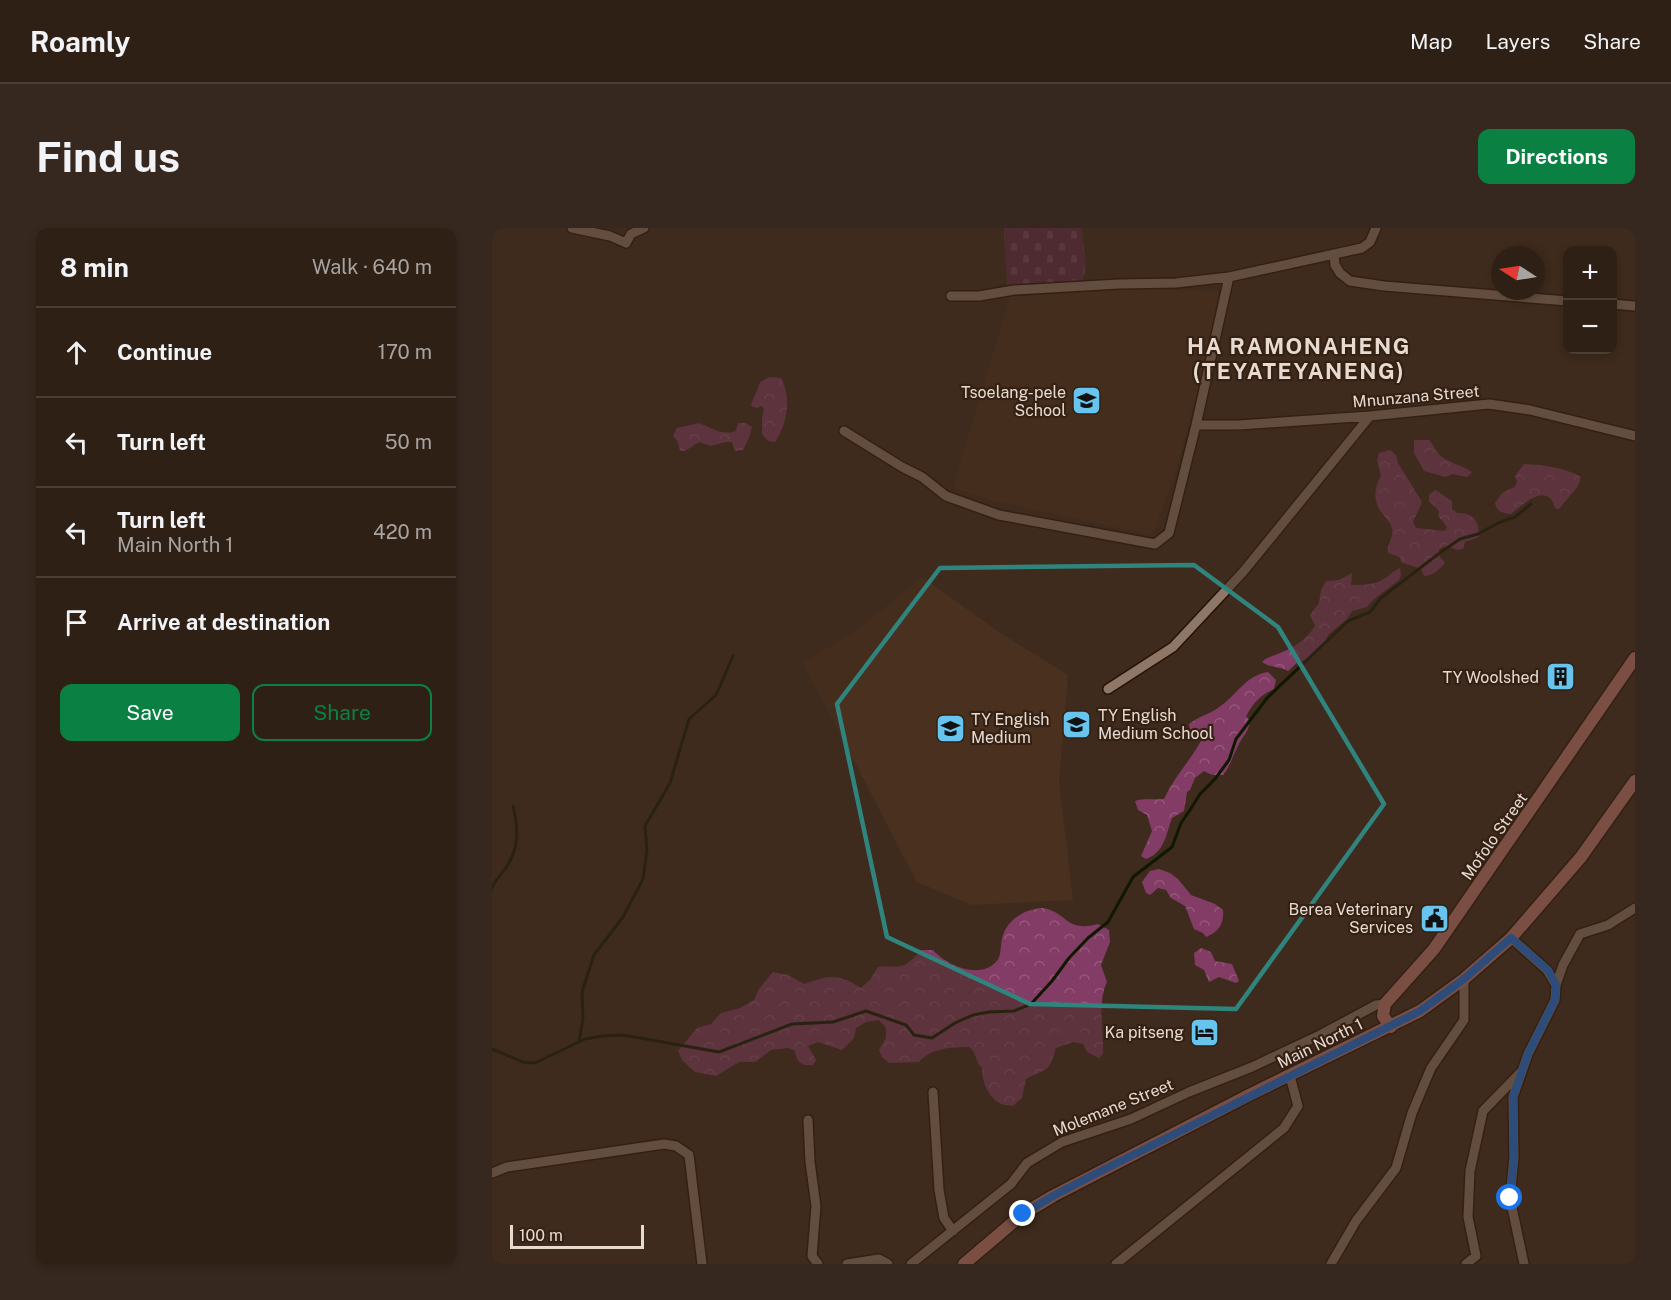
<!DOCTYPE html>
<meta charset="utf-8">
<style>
:root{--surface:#2f2016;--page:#37281f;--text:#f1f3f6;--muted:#a7a3a1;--line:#4a3e35;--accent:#0b8043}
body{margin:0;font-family:"Public Sans",sans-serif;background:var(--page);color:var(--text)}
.controls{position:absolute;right:18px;top:18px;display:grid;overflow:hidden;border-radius:12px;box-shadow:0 3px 9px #0003}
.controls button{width:54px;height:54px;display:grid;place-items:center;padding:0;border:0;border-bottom:2px solid var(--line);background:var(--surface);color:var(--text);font:30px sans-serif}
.compass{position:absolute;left:999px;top:18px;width:54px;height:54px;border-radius:50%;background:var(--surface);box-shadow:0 3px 9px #0003;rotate:282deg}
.scale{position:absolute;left:18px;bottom:15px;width:134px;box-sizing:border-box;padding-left:6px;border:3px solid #e7dad1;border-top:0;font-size:16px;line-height:21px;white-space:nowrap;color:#e7dad1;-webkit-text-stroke:4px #342113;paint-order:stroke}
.stop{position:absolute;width:18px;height:18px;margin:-14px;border:4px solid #1a73e8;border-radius:50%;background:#fff}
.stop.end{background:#1a73e8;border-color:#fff;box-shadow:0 2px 6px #0008}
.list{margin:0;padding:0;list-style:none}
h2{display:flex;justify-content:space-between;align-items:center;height:78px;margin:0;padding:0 24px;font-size:26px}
h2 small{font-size:20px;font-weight:400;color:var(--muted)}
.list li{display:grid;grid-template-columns:39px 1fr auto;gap:18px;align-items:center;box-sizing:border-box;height:90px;padding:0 24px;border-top:2px solid var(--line)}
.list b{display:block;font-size:22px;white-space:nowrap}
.list p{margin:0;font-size:20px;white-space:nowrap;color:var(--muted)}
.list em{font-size:20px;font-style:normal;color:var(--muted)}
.actions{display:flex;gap:12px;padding:18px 24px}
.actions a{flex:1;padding:14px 0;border:2px solid var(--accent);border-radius:12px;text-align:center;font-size:21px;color:var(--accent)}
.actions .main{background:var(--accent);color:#fff}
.icon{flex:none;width:33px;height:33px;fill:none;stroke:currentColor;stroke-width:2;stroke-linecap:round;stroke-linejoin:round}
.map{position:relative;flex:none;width:1143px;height:1036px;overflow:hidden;border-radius:12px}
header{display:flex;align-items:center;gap:36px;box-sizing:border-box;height:84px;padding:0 30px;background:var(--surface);border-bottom:2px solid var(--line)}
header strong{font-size:28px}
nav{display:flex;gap:33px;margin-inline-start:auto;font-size:21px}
.intro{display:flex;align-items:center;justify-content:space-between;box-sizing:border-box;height:144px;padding:0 36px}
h1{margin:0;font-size:42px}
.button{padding:15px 27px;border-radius:12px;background:var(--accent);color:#fff;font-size:21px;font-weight:700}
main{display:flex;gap:36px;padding:0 36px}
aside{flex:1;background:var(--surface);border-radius:12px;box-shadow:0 3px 9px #0003}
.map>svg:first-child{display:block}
.built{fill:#4a301e}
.forest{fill:url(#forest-crowns)}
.cemetery{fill:url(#cemetery-stones)}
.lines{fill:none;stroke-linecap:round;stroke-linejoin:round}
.stream{stroke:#101802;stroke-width:3}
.minor-casing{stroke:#251306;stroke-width:12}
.major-casing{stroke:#251306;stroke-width:15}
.minor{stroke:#8e7767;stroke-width:9}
.major{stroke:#c27972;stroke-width:12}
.route{stroke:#1a73e8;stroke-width:8}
.marked{fill:none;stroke:#2f857d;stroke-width:4.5;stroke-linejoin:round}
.labels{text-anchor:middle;stroke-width:4.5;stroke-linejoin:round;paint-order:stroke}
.poi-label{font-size:16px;fill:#e7dad1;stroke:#342113;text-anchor:end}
.street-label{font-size:16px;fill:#e7dad1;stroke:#342113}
.district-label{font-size:22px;font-weight:bold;letter-spacing:1.5px;fill:#e7dad1;stroke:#342113}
</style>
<header>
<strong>Roamly</strong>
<nav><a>Map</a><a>Layers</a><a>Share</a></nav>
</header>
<div class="intro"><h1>Find us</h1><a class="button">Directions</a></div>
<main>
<aside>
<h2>8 min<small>Walk · 640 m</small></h2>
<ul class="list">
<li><svg class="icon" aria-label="ahead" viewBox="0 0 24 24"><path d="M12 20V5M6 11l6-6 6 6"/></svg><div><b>Continue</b></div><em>170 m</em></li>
<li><svg class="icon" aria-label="left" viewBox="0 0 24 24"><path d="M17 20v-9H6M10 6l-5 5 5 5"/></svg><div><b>Turn left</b></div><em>50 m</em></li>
<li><svg class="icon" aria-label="left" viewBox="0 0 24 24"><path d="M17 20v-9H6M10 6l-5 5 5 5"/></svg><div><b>Turn left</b><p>Main North 1</p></div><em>420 m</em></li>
<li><svg class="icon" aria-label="arrive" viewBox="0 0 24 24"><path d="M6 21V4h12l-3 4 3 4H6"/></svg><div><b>Arrive at destination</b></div></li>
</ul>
<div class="actions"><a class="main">Save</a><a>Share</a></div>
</aside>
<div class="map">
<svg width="1143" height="1036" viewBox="0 0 1143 1036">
<defs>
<pattern id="forest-crowns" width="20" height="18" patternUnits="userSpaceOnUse" patternTransform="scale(1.5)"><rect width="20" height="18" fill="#823c65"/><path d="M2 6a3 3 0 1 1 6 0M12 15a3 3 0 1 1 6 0" fill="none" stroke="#94587a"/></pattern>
<pattern id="cemetery-stones" width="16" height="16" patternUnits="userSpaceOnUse" patternTransform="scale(1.5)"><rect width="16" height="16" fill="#602949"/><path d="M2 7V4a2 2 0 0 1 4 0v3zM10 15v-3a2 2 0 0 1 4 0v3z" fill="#774762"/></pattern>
</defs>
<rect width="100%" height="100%" fill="#3f2b1d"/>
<path class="built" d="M 638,60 L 727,64 L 723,96 L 682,249 L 660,307 L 503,273 L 461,260 L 518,69 Z
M 430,349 L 507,404 L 576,447 L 567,553 L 581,672 L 479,677 L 425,654 L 311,435 L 363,404 Z"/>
<path class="forest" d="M 277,149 L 289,150 C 300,170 295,196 283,214 L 276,213 L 270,206 L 270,189 L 272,181 L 270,178 L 265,180 L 259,178 C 261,169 266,163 268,154 Z
M 207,195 C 220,200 230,208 244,203 L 246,195 L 254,195 L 260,199 L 257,210 L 251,222 L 243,223 L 240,214 L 233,214 L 219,218 L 207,214 L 193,223 L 188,223 L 186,214 L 181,208 L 185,200 Z
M 922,212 L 937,212 C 943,219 945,226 953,231 C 962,236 971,238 980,244 L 975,249 L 961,246 L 953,249 L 932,243 L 922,225 Z
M 898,222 L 904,227 L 906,235 L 930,274 L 921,294 L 924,300 L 953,303 L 955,299 L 946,288 L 947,283 L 937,273 L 937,267 L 943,262 L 960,273 L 960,281 L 965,285 C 982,285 987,293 987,309 L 973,314 L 971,321 L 966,322 L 955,318 L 947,321 L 948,329 L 953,335 C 947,342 940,348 932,348 L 929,341 L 909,334 L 908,329 L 896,325 C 894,317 902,310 900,301 C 898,292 891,288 887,281 C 881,270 883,257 889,248 L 885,232 L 887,225 Z
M 1032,236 C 1051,237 1072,239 1089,249 L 1086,258 L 1067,281 L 1063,280 C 1056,253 1031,276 1019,286 C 1010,285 1005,284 1003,275 L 1011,264 L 1023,259 L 1025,253 L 1023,248 Z
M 908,340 L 909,347 L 907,352 L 882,371 L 875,379 L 860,383 L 855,391 L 836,407 L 833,414 L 812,433 L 808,432 L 796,443 C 787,438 778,440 770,434 C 776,428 780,429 788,425 C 803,419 814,412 823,398 L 818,387 L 827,375 L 829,362 L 834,353 L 847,352 L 860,345 L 859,357 C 869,357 881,357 890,352 C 897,349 900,343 908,340 Z
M 776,444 L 784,452 L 782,461 C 768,467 762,474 754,488 L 758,493 C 756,506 750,508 745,520 C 740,529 738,539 731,547 C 723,548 719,547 712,543 L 703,550 L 698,562 L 695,564 L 692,583 L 680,590 C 674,606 673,624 654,631 L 649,628 L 660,603 L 655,587 L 646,582 L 643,573 C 652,570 662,572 672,571 C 682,549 699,532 710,511 L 698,503 L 697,496 C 707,488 721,485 730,477 C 746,465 755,447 776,444 Z
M 667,641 L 678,645 L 686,651 L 699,667 L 723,676 L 731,682 C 732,696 727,704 714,709 L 711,705 L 702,701 L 693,678 L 679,670 L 674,662 L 666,660 L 658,667 L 654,665 L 650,654 L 658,643 Z
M 551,680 C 575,684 574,705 606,696 L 617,702 L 618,714 L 609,737 L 615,754 C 605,774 612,804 611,826 L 607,830 L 595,824 L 591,816 L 581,814 L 564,820 C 557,845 555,840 534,851 L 530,870 L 521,878 C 516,877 511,877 507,875 C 495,867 490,853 490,840 C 483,834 485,824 477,819 C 460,819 439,820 427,834 L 397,835 L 390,829 L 387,822 L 394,810 L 394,800 L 387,792 L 374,794 L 364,800 L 362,810 L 350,822 L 326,814 L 316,818 L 324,832 L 321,837 L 312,837 L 306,833 L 302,822 L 296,820 L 279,822 L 263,834 L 247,834 L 224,848 L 203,844 L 191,833 L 186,823 L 205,800 L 219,796 L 229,785 L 248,780 L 262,772 L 267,761 L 281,744 L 296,747 L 312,756 C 338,747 345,745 369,760 L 378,752 L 386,739 C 394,737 403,740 410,738 C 418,735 424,727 430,722 L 441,722 C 454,737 487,752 504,734 C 510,728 508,719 510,711 C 514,692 532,681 551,680 Z
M 709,720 L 719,724 L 723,733 L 740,736 L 747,753 L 744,755 L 727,749 L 717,754 L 712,742 L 703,737 L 702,725 Z"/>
<path class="cemetery" d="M 512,0 L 589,0 L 594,35 L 591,53 L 515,58 Z"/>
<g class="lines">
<path class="stream" d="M 0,660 C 3,652 8,648 13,641 C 27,622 27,601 21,578
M 87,814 L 91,791 L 90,764 L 102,727 L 131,689 L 151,651 L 155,622 L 153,598 L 178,555 L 197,491 L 224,467 L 241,428
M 0,821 L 31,834 L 43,835 L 93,811 L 110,808 L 131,807 L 227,824 L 300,796 L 341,794 L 374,783 L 414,797 L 422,807 L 440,810 L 463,795 L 481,787 L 497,784 L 522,783 L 539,776 L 560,753 L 577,730 L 596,710 L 616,694 L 641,649 L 680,619 L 689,595 L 698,582 L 708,566 L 723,551 L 737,532 L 744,511 L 775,470 L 856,393 L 878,384 L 889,370 L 949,324 L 968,311 L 986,306 L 1006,295 L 1023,289 L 1039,276"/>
<defs>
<path id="minor" d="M 80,0 L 118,8 L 134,15 L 139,6 L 152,0
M 842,26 L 843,37 L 848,45 L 858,53 L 892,58 L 1076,73
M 459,68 L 487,68 L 522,62 L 627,56 L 684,55 L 737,49 L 870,20 L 878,14 L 884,0
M 1120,76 L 1143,78
M 704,197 L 747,197 L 878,188 L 997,176 L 1038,182 L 1143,208
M 352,203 L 410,239 L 430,249 L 454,268 L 507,287 L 663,316 L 677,305 L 704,197 L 737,49
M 616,461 L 681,419 L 751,344 L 878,188
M 1019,710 L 1055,742 L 1064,757 L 1063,772 L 1036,826 L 1021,869 L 1022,929 L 1018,970 L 1032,1036
M 1064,757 L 1071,737 L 1088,706 L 1116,697 L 1143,680
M 441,864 L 447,962 L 452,990 L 461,1003
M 316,892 L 318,934 L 324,978 L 320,1028 L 326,1036
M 0,945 L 15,939 L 172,916 L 184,918 L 197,927 L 210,1036
M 355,1036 L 387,1031 L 396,1036
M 419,1036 L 519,956 L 535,935 L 570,914 L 639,891 L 697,864 L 760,839 L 828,807 L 884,777 L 893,776
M 624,1036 L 792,900 L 806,878 L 798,848
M 839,1036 L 864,993 L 904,940 L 920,885 L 939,840 L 972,792 L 972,751
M 974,1036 L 984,1028 L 976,989 L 978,943 L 991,883 L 1028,845"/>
<path id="major" d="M 899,799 L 891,788 L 893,776 L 942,721 L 1143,430
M 472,1036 L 531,986 L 561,968 L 757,867 L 928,783 L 972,751 L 1019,710 L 1089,629 L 1143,553"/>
</defs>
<use href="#minor" class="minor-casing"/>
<use href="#major" class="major-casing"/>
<use href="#minor" class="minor"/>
<use href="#major" class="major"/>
</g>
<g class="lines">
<path class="route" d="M 531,986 L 561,968 L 605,945 L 928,783 L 972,751 L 1019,710 L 1056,742 L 1064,757 L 1063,772 L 1036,826 L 1021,869 L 1022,929 L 1018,970"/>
</g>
<path d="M0 0H1143V1036H0ZM 702,337 L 786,399 L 892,576 L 744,781 L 538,776 L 395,709 L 345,476 L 448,340 Z" fill="#3f2b1d" fill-opacity=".55" fill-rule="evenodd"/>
<path class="marked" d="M 702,337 L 786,399 L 892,576 L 744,781 L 538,776 L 395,709 L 345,476 L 448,340 Z"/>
<defs>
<symbol id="school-square" viewBox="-11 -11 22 22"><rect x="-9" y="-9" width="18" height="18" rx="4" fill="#67c4ef" stroke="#342113"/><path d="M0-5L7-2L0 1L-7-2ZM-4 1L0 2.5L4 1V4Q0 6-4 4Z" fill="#111"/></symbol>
<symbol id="building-square" viewBox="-11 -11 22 22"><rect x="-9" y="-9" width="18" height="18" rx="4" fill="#67c4ef" stroke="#342113"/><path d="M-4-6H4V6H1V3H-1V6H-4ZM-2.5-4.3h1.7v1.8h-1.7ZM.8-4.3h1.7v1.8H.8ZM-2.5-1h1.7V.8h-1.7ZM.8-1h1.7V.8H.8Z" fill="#111"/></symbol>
<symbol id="civic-square" viewBox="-11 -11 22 22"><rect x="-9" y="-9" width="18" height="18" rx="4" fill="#67c4ef" stroke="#342113"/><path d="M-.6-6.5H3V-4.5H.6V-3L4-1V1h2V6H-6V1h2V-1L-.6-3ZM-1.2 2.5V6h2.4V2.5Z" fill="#111"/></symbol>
<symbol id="hotel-square" viewBox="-11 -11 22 22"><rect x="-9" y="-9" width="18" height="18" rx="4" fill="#67c4ef" stroke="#342113"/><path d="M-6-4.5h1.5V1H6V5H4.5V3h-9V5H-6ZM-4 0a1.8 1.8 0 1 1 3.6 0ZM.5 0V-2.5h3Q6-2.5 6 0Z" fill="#111"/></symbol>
</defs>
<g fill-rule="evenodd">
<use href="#school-square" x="578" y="156" width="33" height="33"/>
<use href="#building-square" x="1052" y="432" width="33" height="33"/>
<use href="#school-square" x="568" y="480" width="33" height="33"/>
<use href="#school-square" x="442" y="484" width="33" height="33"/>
<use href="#civic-square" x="926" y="674" width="33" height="33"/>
<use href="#hotel-square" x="696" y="788" width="33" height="33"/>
</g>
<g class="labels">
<g class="poi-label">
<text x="574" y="170">Tsoelang-pele<tspan x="574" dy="18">School</tspan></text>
<text x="1047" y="455">TY Woolshed</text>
<text x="606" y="493" text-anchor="start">TY English<tspan x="606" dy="18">Medium School</tspan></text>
<text x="479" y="497" text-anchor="start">TY English<tspan x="479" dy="18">Medium</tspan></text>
<text x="921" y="687">Berea Veterinary<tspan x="921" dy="18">Services</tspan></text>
<text x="692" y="810">Ka pitseng</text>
</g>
<g class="street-label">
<text transform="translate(924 168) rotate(-5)" y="6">Mnunzana Street</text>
<text transform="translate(1002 608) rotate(-55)" y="6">Mofolo Street</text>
<text transform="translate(828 815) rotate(-26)" y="6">Main North 1</text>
<text transform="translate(621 879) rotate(-22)" y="6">Molemane Street</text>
</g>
<g class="district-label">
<text x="807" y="126">HA RAMONAHENG<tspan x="807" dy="25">(TEYATEYANENG)</tspan></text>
</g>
</g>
</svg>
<div class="controls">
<button>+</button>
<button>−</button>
</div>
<svg class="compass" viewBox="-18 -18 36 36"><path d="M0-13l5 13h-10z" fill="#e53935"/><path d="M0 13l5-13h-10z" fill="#a7a3a1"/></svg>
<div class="scale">100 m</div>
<div class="stop" style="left:1018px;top:970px"></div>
<div class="stop end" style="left:531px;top:986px"></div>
</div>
</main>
